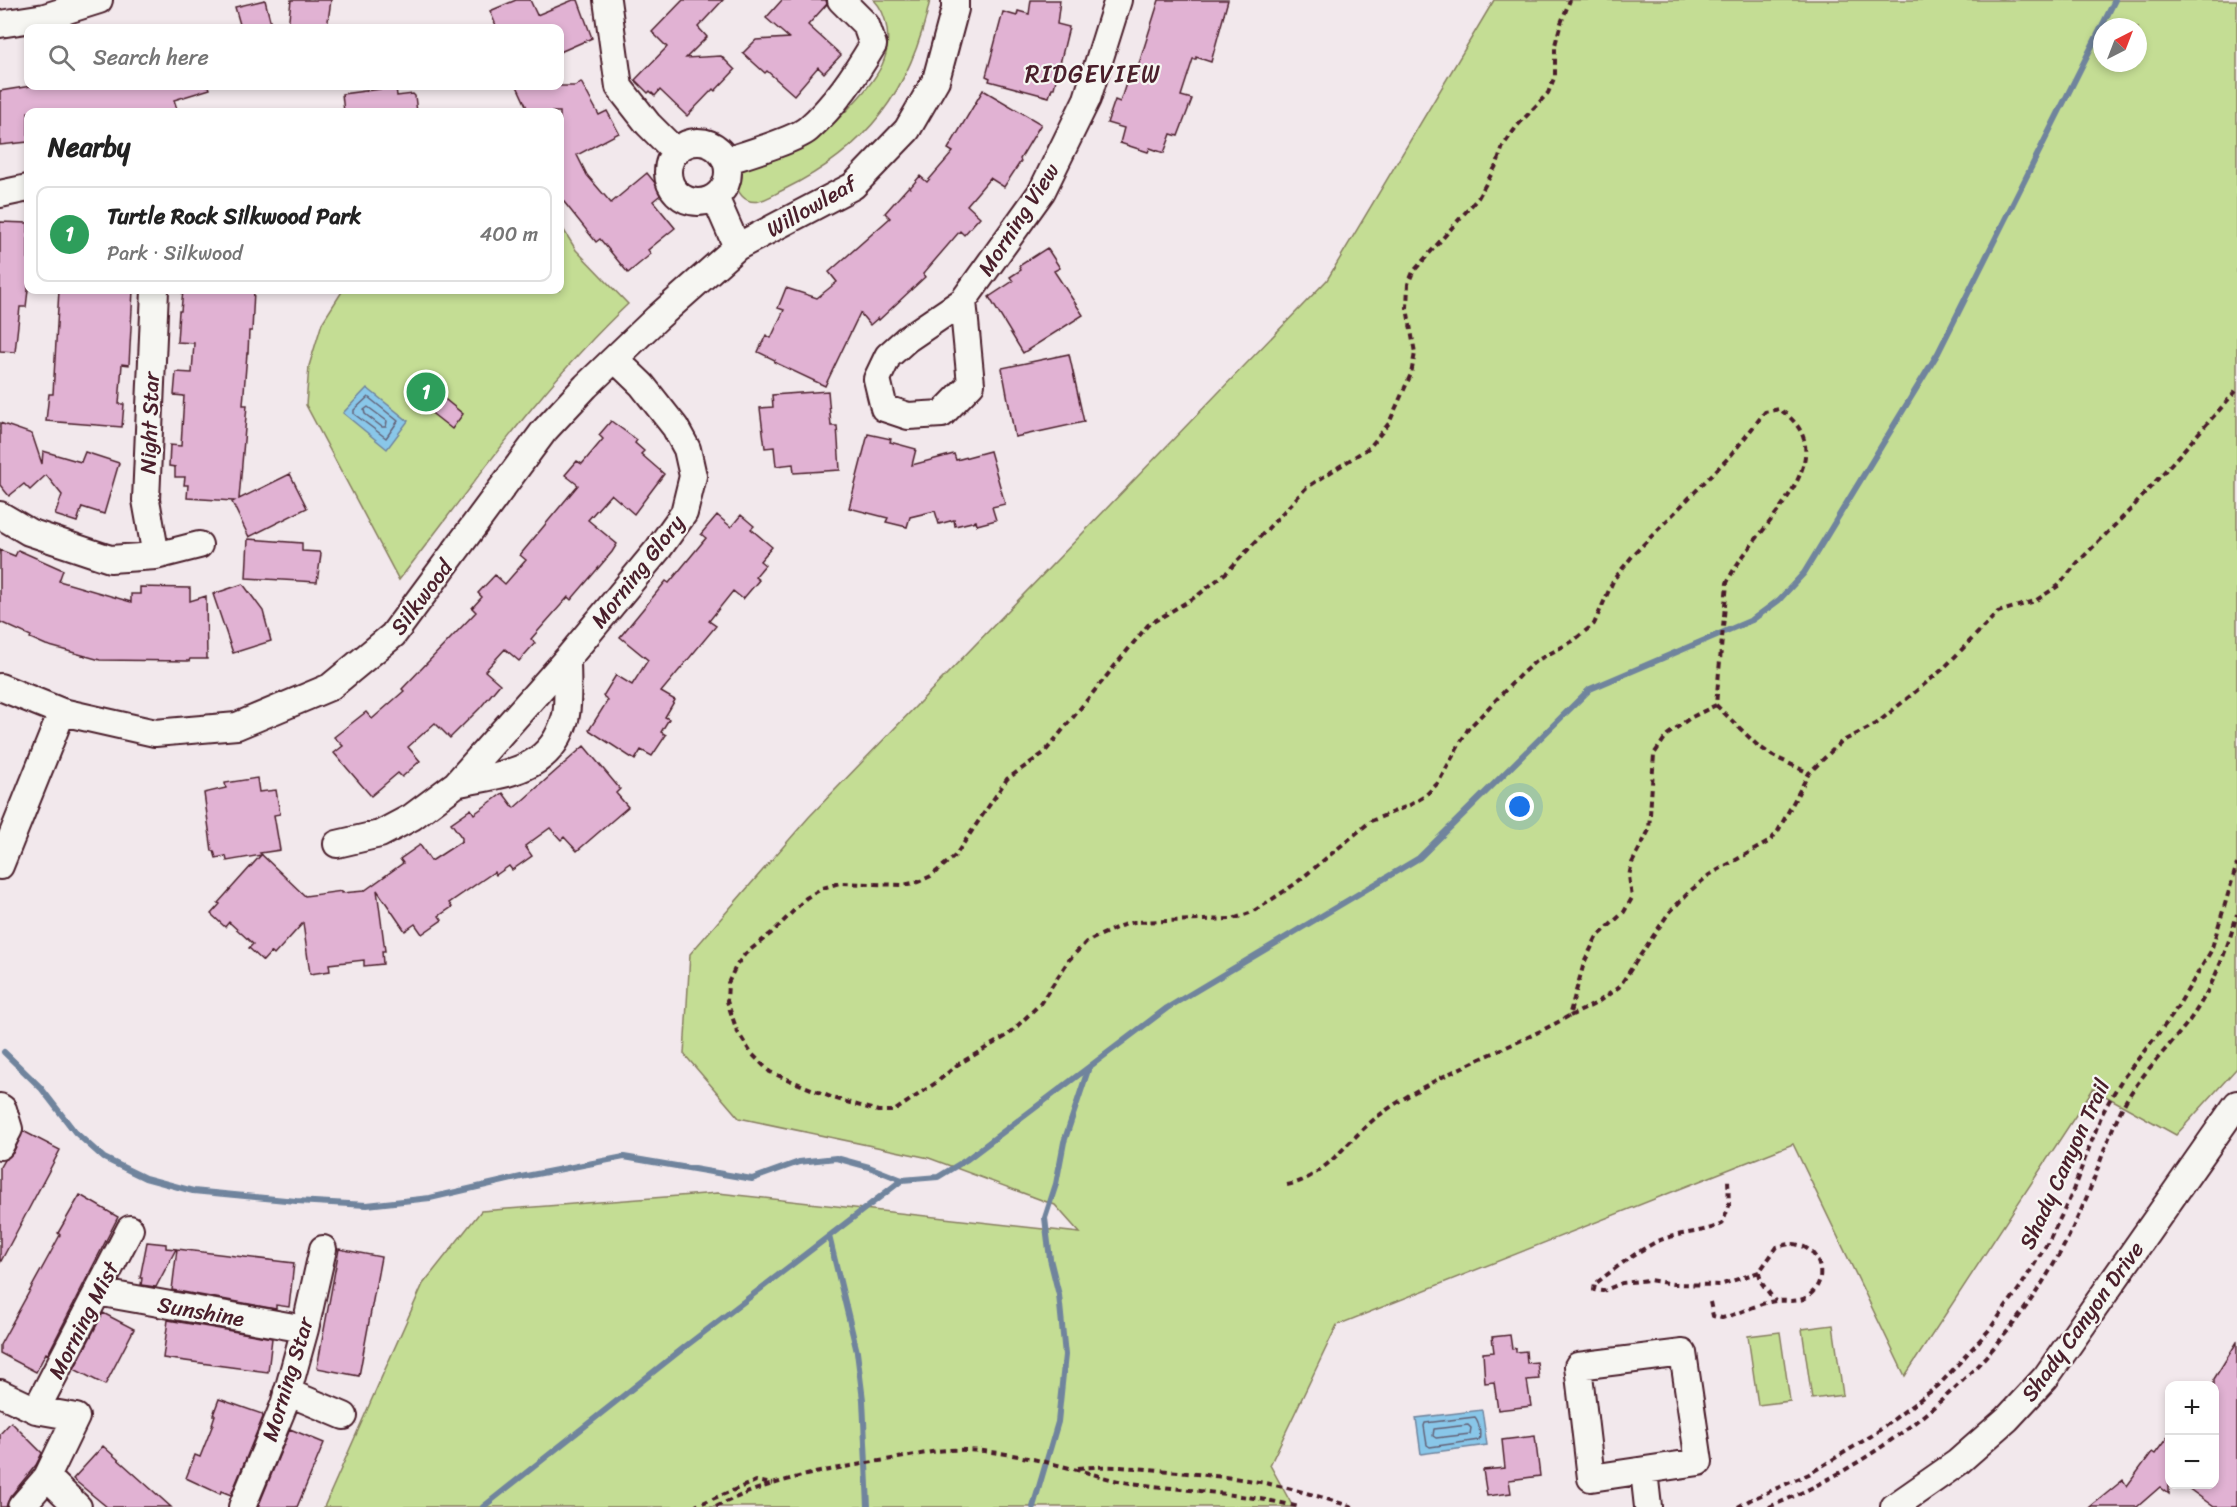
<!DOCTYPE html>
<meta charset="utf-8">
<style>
:root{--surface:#fff;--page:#f2f2f2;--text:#222;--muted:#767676;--line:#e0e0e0;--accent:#111827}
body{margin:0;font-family:Sriracha,sans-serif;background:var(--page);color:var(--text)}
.controls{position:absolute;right:18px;bottom:18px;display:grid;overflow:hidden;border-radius:12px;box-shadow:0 3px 9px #0003}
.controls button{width:54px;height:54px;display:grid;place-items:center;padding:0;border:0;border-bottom:2px solid var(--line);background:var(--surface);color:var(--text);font:30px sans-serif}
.compass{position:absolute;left:2093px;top:18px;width:54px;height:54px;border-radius:50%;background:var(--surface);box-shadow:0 3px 9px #0003;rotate:42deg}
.you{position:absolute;left:1520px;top:807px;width:21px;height:21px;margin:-15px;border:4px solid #fff;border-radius:50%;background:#1a73e8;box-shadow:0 0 0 9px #1a73e833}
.badge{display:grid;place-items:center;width:39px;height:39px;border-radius:50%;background:var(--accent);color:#fff;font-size:20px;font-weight:700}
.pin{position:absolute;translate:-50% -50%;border:3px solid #fff;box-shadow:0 2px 6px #0006}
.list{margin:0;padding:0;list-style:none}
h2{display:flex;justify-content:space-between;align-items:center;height:78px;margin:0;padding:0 24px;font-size:26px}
h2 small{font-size:20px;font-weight:400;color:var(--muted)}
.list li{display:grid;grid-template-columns:39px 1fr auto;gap:18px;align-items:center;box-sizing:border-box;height:96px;margin:0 12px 12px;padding:0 12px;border:2px solid var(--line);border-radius:12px}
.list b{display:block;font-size:22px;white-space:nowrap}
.list p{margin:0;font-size:20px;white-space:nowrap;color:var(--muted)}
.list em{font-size:20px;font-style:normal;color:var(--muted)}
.icon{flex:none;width:33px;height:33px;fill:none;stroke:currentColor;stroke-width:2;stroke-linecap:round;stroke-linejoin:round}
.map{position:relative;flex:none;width:2237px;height:1507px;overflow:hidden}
.search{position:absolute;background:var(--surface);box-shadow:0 3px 9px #0003;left:24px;top:24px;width:540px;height:66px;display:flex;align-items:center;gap:15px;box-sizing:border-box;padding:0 21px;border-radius:12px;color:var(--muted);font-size:22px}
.panel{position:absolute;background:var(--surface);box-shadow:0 3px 9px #0003;left:24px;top:108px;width:540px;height:186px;border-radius:12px}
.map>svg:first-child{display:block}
.green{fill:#c4dd94;stroke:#877e60;stroke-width:1.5;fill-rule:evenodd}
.water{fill:#89c7e9;stroke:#70849d;stroke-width:1.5}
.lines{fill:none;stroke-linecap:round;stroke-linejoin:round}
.shore{stroke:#636277;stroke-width:1.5}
.stream{stroke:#70849d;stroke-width:6}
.building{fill:#e1b2d3;stroke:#4a1f2b;stroke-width:1.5}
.minor-casing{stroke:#4a1f2b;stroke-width:30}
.path{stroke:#4a1f2b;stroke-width:4;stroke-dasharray:6 4.5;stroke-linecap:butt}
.minor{stroke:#f6f6f2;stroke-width:26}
.labels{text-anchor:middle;stroke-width:4.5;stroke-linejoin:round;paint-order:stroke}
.street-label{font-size:22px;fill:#4a1f2b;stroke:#f6f6f2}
.neighbourhood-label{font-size:24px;letter-spacing:1.5px;fill:#4a1f2b;stroke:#f6f6f2}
</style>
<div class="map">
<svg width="2237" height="1507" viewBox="0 0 2237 1507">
<rect width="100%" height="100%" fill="#f2e8ec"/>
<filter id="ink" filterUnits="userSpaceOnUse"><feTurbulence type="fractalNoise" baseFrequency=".0167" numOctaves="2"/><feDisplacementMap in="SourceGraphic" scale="12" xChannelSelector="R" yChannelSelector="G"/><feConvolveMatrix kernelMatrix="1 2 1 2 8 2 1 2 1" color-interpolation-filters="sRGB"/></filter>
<g filter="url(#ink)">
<path class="green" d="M 874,0 L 930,0 C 911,91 867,149 783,190 C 770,196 754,209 742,196 C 734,187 734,175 744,168 C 762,157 785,155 803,145 C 828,132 875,86 884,60 C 891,42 888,14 874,0 Z
M 1494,0 L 2237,0 L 2237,1068 L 2176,1135 L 2093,1089 L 1905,1376 L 1793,1144 L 1337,1325 L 1270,1465 L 1293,1507 L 324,1507 L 423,1284 L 481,1211 L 718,1193 L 1080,1233 L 1055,1205 L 929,1158 L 739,1118 L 684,1054 L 690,954 L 809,817 L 1327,280 ZM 2102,27 L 2138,27 L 2138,63 L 2102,63 Z
M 560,224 L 576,250 L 628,304 C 541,386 472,486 399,580 L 306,405 L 309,366 L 322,323 L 343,290 L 560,290 Z
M 1833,1325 L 1843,1395 L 1812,1399 L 1802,1329 Z
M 1780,1332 L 1790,1401 L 1758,1405 L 1748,1336 Z"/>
<path class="water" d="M 367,388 L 408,421 L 387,449 L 343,413 Z
M 1482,1410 L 1487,1445 L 1421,1454 L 1416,1418 Z"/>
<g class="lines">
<path class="shore" d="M 368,397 L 398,421 L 386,438 L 354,414 L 354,410 Z
M 368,407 L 387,421 L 386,427 L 382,427 L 365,414 L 364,410 Z
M 1475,1417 C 1479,1421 1481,1435 1479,1440 L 1430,1447 L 1427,1445 L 1424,1426 L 1425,1423 Z
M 1468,1425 L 1471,1428 L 1470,1434 L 1436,1438 L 1433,1436 L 1434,1429 Z"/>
<path class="stream" d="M 4,1052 L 41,1088 L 75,1132 L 104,1158 L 145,1178 L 193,1191 L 296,1201 L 367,1205 L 430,1198 L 521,1177 L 624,1157 L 752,1179 L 799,1162 L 836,1158 L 869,1167 L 902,1180 L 938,1177 L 966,1160 L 1167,1008 L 1419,858 L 1590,689 L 1752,620 L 1779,600 L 1804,573 L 1938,353 L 2115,0
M 829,1236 L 857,1352 L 863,1400 L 868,1507
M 483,1507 L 686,1346 L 902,1180
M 1033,1507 L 1058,1422 L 1065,1355 L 1059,1295 L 1050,1259 L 1045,1218 L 1056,1184 L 1064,1142 L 1089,1067"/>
</g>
<path class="building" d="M 265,0 L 272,28 L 241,28 L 235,7 Z
M 291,0 L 331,0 L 327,28 L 288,28 Z
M 516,0 L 530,0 L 537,15 L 573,0 L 578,0 L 592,38 L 560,52 L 560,28 L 497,28 L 490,11 Z
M 683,0 L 723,0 L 698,27 L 707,37 L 686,58 L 721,56 L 735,70 L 715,91 L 713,89 L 687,116 L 660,90 L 655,96 L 650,91 L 648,93 L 635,80 L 667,47 L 652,32 Z
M 782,0 L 826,0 L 827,4 L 808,25 L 841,55 L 824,73 L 818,67 L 794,95 L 767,71 L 765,73 L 743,53 L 756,40 L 789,38 L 766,18 Z
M 1031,0 L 1060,0 L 1057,24 L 1069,27 L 1054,88 L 1052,88 L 1049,97 L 989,81 L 990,78 L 986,76 L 1003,12 L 1017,16 L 1018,11 L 1029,14 Z
M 1159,0 L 1228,0 L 1211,62 L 1196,57 L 1196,59 L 1193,59 L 1181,96 L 1192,99 L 1178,136 L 1171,134 L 1164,153 L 1150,148 L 1148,152 L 1120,143 L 1124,128 L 1107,123 L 1115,100 L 1120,102 L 1131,68 L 1137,70 Z
M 581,82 L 599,115 L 607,111 L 619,133 L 577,155 L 587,175 L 611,203 L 647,173 L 663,193 L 653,201 L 675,228 L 648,250 L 651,254 L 628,273 L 600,239 L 596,242 L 560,197 L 560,112 L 529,112 L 517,86 L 575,86 Z
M 31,86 L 209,86 L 210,89 L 174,100 L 178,112 L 28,112 L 28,142 L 0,145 L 0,91 Z
M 396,87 L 397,96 L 413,94 L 415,96 L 417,112 L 344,112 L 342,94 Z
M 983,90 L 1041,124 L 1020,159 L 1021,161 L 1004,187 L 990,178 L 967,205 L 980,217 L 964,235 L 960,231 L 923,274 L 925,277 L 879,320 L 878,318 L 870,325 L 860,313 L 825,386 L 774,362 L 775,360 L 758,352 L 766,335 L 771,338 L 784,310 L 778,308 L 786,288 L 817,298 L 837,282 L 829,272 L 890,218 L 885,213 L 909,186 L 910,188 L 920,176 L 927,182 L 953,152 L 948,149 Z
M 0,222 L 28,223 L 28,290 L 26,307 L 20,307 L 15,352 L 0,351 Z
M 1047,248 L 1060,268 L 1054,271 L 1083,315 L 1023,353 L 989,297 L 1013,281 L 1010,277 L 1021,270 L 1019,266 Z
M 59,290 L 133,290 L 129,365 L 122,364 L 119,404 L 124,404 L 122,427 L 46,421 L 49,394 L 53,394 Z
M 183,290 L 254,290 L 252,331 L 249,331 L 248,353 L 247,353 L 243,405 L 247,405 L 239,499 L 290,474 L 307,508 L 249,537 L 232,502 L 234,501 L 187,498 L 188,485 L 184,485 L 185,477 L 175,477 L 175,467 L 169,466 L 170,445 L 181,446 L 184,396 L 174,395 L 176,372 L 192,373 L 194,343 L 177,342 L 179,311 L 181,311 Z
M 1069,354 L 1084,422 L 1015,437 L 1002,368 Z
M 828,391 L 831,426 L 837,426 L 840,470 L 794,473 L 793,464 L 776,466 L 774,447 L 765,448 L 760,408 L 773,407 L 772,395 Z
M 441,396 L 463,414 L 452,429 L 429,411 Z
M 611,421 L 637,440 L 635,443 L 644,451 L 641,454 L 664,474 L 634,514 L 611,494 L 588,520 L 617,544 L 612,552 L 571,600 L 568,597 L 531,639 L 535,643 L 519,661 L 505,649 L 485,671 L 500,684 L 480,708 L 450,738 L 435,723 L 408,747 L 420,761 L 402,777 L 398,773 L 371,796 L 334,753 L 343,746 L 334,737 L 366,712 L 372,719 L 404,691 L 402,689 L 476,612 L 472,608 L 482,597 L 478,593 L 495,575 L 505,584 L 526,560 L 520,555 L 578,485 L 565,475 L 577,461 L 582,464 L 603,439 L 599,435 Z
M 0,423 L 32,434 L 42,464 L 43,451 L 81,462 L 85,452 L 119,463 L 104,514 L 82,507 L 77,522 L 55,515 L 62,495 L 46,475 L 30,490 L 24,484 L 9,496 L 0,485 Z
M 868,434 L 891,439 L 890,442 L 916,449 L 912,465 L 954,454 L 956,460 L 990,451 L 1005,504 L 992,507 L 996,520 L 977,525 L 976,521 L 955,526 L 954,520 L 939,524 L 935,511 L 910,517 L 907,527 L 886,522 L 888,518 L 849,508 Z
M 717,515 L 731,527 L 741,515 L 754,526 L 751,529 L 772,547 L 760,561 L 765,565 L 755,577 L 759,580 L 743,599 L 733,591 L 709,621 L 716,626 L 661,692 L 675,700 L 665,717 L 669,719 L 661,732 L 666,735 L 652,756 L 641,750 L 635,760 L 589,730 L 608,700 L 603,696 L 616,675 L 632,685 L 648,660 L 620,637 L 666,581 L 669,583 L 706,538 L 701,534 Z
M 248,539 L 302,543 L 302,551 L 319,552 L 321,554 L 317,582 L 246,578 Z
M 0,550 L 15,556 L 18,550 L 63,570 L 59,581 L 131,602 L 131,594 L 140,594 L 140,587 L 190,588 L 190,601 L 206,596 L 207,659 L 190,659 L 189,661 L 100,660 L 46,645 L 30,638 L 31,636 L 0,622 Z
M 243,584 L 263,611 L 271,641 L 233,653 L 213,594 Z
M 584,746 L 620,789 L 616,793 L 628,807 L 577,851 L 564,837 L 561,840 L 550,828 L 525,846 L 532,856 L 512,870 L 509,866 L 496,875 L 494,872 L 449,903 L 452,907 L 439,916 L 442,920 L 422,934 L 415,924 L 405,931 L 377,890 L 385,951 L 382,951 L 383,964 L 364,966 L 364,960 L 329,964 L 330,971 L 310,974 L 303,923 L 274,955 L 271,952 L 263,961 L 249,948 L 253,944 L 229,922 L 225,927 L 211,914 L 220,904 L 218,903 L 261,855 L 227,861 L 226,856 L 216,858 L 214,851 L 212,851 L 204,793 L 226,788 L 225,783 L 257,778 L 259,792 L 276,790 L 280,814 L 274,815 L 280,850 L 260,853 L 305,896 L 342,891 L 342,893 L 364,891 L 403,863 L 400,859 L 420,845 L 431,861 L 433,860 L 462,841 L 462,838 L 451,823 L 471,809 L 474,814 L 503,793 L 514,808 Z
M 23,1131 L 60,1150 L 0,1263 L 0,1167 L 4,1160 L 13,1153 Z
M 80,1195 L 118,1217 L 48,1354 L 46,1353 L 36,1372 L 0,1353 L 0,1345 L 51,1252 L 60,1235 L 58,1233 Z
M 147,1242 L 166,1244 L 166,1248 L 176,1249 L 156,1287 L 141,1285 L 142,1278 L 140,1278 Z
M 177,1249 L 294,1263 L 289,1307 L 276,1305 L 276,1309 L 172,1290 Z
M 339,1249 L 381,1257 L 359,1376 L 317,1368 Z
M 103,1313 L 134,1329 L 105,1385 L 74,1369 Z
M 168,1320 L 272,1338 L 268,1372 L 163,1358 Z
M 1510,1335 L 1512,1349 L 1516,1348 L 1516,1352 L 1526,1351 L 1527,1363 L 1537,1362 L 1539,1379 L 1527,1380 L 1531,1406 L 1498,1410 L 1494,1382 L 1485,1383 L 1483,1353 L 1494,1352 L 1492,1337 Z
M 2237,1342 L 2237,1507 L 2214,1507 L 2184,1485 L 2214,1485 L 2214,1379 Z
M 219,1399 L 262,1414 L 263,1417 L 231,1495 L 221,1491 L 220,1494 L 186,1478 L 195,1455 L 200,1457 L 213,1424 L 212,1424 L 215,1415 L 213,1415 Z
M 11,1422 L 42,1453 L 36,1465 L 10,1497 L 6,1507 L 0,1507 L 0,1434 Z
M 290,1429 L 324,1443 L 297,1507 L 258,1507 Z
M 2169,1435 L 2169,1494 L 2160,1487 L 2137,1507 L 2090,1507 L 2123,1480 L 2127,1486 L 2152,1452 L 2155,1454 Z
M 1535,1436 L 1540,1476 L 1509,1480 L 1511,1493 L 1487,1496 L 1483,1470 L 1505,1468 L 1502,1440 Z
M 103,1446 L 171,1507 L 107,1507 L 73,1479 Z"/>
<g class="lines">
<defs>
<path id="minor" d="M 607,0 L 619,87 L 648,124 L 675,151
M 0,24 L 45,17 L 99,0
M668 172a30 30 0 1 1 60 0a30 30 0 1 1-60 0Z
M 726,161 C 744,155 795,140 808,129 C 835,105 855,75 873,45 L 866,25 L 841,0
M 0,194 L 28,188
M 715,197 L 737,247
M 155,290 L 146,500 L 156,556
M 963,301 L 971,384 L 942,414 L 908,416 L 884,408 L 877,379 L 888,356 L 907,339 L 963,301 L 1042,191 L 1087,99 L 1118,0
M 0,515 L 29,532 L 110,559 L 156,556 L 199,545
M 0,687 L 62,712 L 155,733 L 237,726 L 330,687 L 393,635 L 544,431 L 586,386 L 657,318 L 737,247 L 853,186 L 907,130 L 936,80 L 955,9 L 955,0
M 456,784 C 503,773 549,774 565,719 C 569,708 567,673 567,659
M 337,844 L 380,834 L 412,817 L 456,784 L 567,659 L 659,548 L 684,513 L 693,476 L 687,449 L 675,427 L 642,385 L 615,359
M 0,866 L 62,712
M 0,1107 L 3,1109 L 9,1129 L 0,1146
M 97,1292 L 305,1329
M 1683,1353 L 1699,1462 L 1591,1478 L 1578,1366 Z
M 287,1392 L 344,1416
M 0,1393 L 36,1410 L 76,1417 L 47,1477 L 78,1507
M 36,1410 L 130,1229
M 1644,1471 L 1648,1507
M 21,1507 L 47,1477
M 242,1507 L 284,1405 L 305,1329 L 323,1249
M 1894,1507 L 1957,1463 L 2007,1419 L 2046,1377 L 2237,1104"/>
</defs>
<use href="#minor" class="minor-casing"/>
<path class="path" d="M 1716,705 L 1757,745 L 1773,756 L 1809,773
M 1570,1016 L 1595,1004 L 1619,987 L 1668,914 L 1689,892 L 1709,875 L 1770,841 L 1778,831 L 1809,773 L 1841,742 L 1876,724 L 1943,669 L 1998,612 L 2035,601 L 2058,586 L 2078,562 L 2132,508 L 2237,390
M 1287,1185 C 1326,1178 1350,1136 1381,1114 C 1439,1071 1507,1051 1569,1016 L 1584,963 L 1596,938 L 1624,912 L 1632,898 L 1629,876 L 1632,863 L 1649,830 L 1654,754 L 1667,735 L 1690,718 L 1716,705 L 1727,583 C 1747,533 1854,458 1779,409 L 1765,412 L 1732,454 L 1634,554 L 1614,579 L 1594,624 L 1573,641 L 1536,661 L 1521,674 L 1468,729 L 1438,783 L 1425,796 L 1410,805 L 1371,821 L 1295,884 L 1265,904 L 1252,912 L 1233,919 L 1134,922 L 1120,926 L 1086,942 L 1069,960 L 1040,1004 L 1008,1035 L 957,1065 L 937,1082 L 894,1111 L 878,1111 L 833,1098 L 770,1072 L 751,1053 L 737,1031 L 727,1001 L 728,983 L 736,966 L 745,954 L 774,931 L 806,898 L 823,888 L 839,883 L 903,885 L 918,882 L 931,876 L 955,856 L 1007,779 L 1044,753 L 1148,625 L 1197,596 L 1227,572 L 1306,488 L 1370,447 L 1389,423 L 1411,374 L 1415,353 L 1407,308 L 1408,284 L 1413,272 L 1478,198 L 1497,164 L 1503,146 L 1517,126 L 1548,93 L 1555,76 L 1555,45 L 1561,23 L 1570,0
M 1759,1272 L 1761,1282 L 1775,1301
M 1710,1302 L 1713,1316 L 1722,1318 C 1739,1314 1759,1303 1775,1301 C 1786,1300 1798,1303 1807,1297 C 1832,1280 1819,1244 1791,1244 C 1787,1244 1781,1246 1777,1247 L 1759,1272 L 1720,1285 L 1673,1284 L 1649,1280 L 1622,1283 L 1603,1291 L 1594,1290 L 1595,1284 C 1613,1270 1633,1254 1654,1243 C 1675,1232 1700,1234 1722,1224 L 1729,1206 L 1728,1179
M 1078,1468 C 1109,1465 1138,1468 1169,1471 C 1201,1475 1233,1477 1265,1483 C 1295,1489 1324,1498 1353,1507
M 693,1507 L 756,1481 L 773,1484
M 716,1507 C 782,1472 864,1465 937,1451 C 981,1446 1033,1458 1077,1470 C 1095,1474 1112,1481 1131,1483 C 1187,1491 1243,1493 1299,1507
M 1738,1507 L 1750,1500 L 1809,1474 L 1873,1435 L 1939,1385 L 1989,1330 L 2021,1286 L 2050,1239 L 2070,1198 L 2102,1114 L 2112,1096 L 2123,1078 L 2172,1016 L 2211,951 L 2237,864
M 1769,1507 C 1895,1456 2004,1362 2067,1240 C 2078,1217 2089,1194 2097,1170 C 2106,1146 2114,1121 2127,1099 C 2145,1070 2169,1047 2189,1021 C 2212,989 2227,951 2237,914"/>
<use href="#minor" class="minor"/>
</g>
</g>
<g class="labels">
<g class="street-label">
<text transform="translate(811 206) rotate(-30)" y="8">Willowleaf</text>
<text transform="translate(1018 219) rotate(-57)" y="8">Morning View</text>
<text transform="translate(149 423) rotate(-88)" y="8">Night Star</text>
<text transform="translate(637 571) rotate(-52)" y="8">Morning Glory</text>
<text transform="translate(421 597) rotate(-53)" y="8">Silkwood</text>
<text transform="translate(2064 1164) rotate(-65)" y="8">Shady Canyon Trail</text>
<text transform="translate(201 1311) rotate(10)" y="8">Sunshine</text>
<text transform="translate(83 1320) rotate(-63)" y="8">Morning Mist</text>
<text transform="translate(2082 1321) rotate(-54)" y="8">Shady Canyon Drive</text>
<text transform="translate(287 1379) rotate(-73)" y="8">Morning Star</text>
</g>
<g class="neighbourhood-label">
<text x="1093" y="82">RIDGEVIEW</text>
</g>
</g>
</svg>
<div class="controls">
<button>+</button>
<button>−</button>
</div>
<svg class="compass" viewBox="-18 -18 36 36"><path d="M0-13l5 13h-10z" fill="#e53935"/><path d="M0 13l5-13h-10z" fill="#767676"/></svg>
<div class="you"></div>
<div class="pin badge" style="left:426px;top:392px;background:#2e9e5b">1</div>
<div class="search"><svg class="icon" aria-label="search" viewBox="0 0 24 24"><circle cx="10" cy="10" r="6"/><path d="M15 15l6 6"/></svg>Search here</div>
<section class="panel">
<h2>Nearby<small></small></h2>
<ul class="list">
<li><span class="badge" style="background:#2e9e5b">1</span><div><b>Turtle Rock Silkwood Park</b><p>Park · Silkwood</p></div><em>400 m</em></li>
</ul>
</section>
</div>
